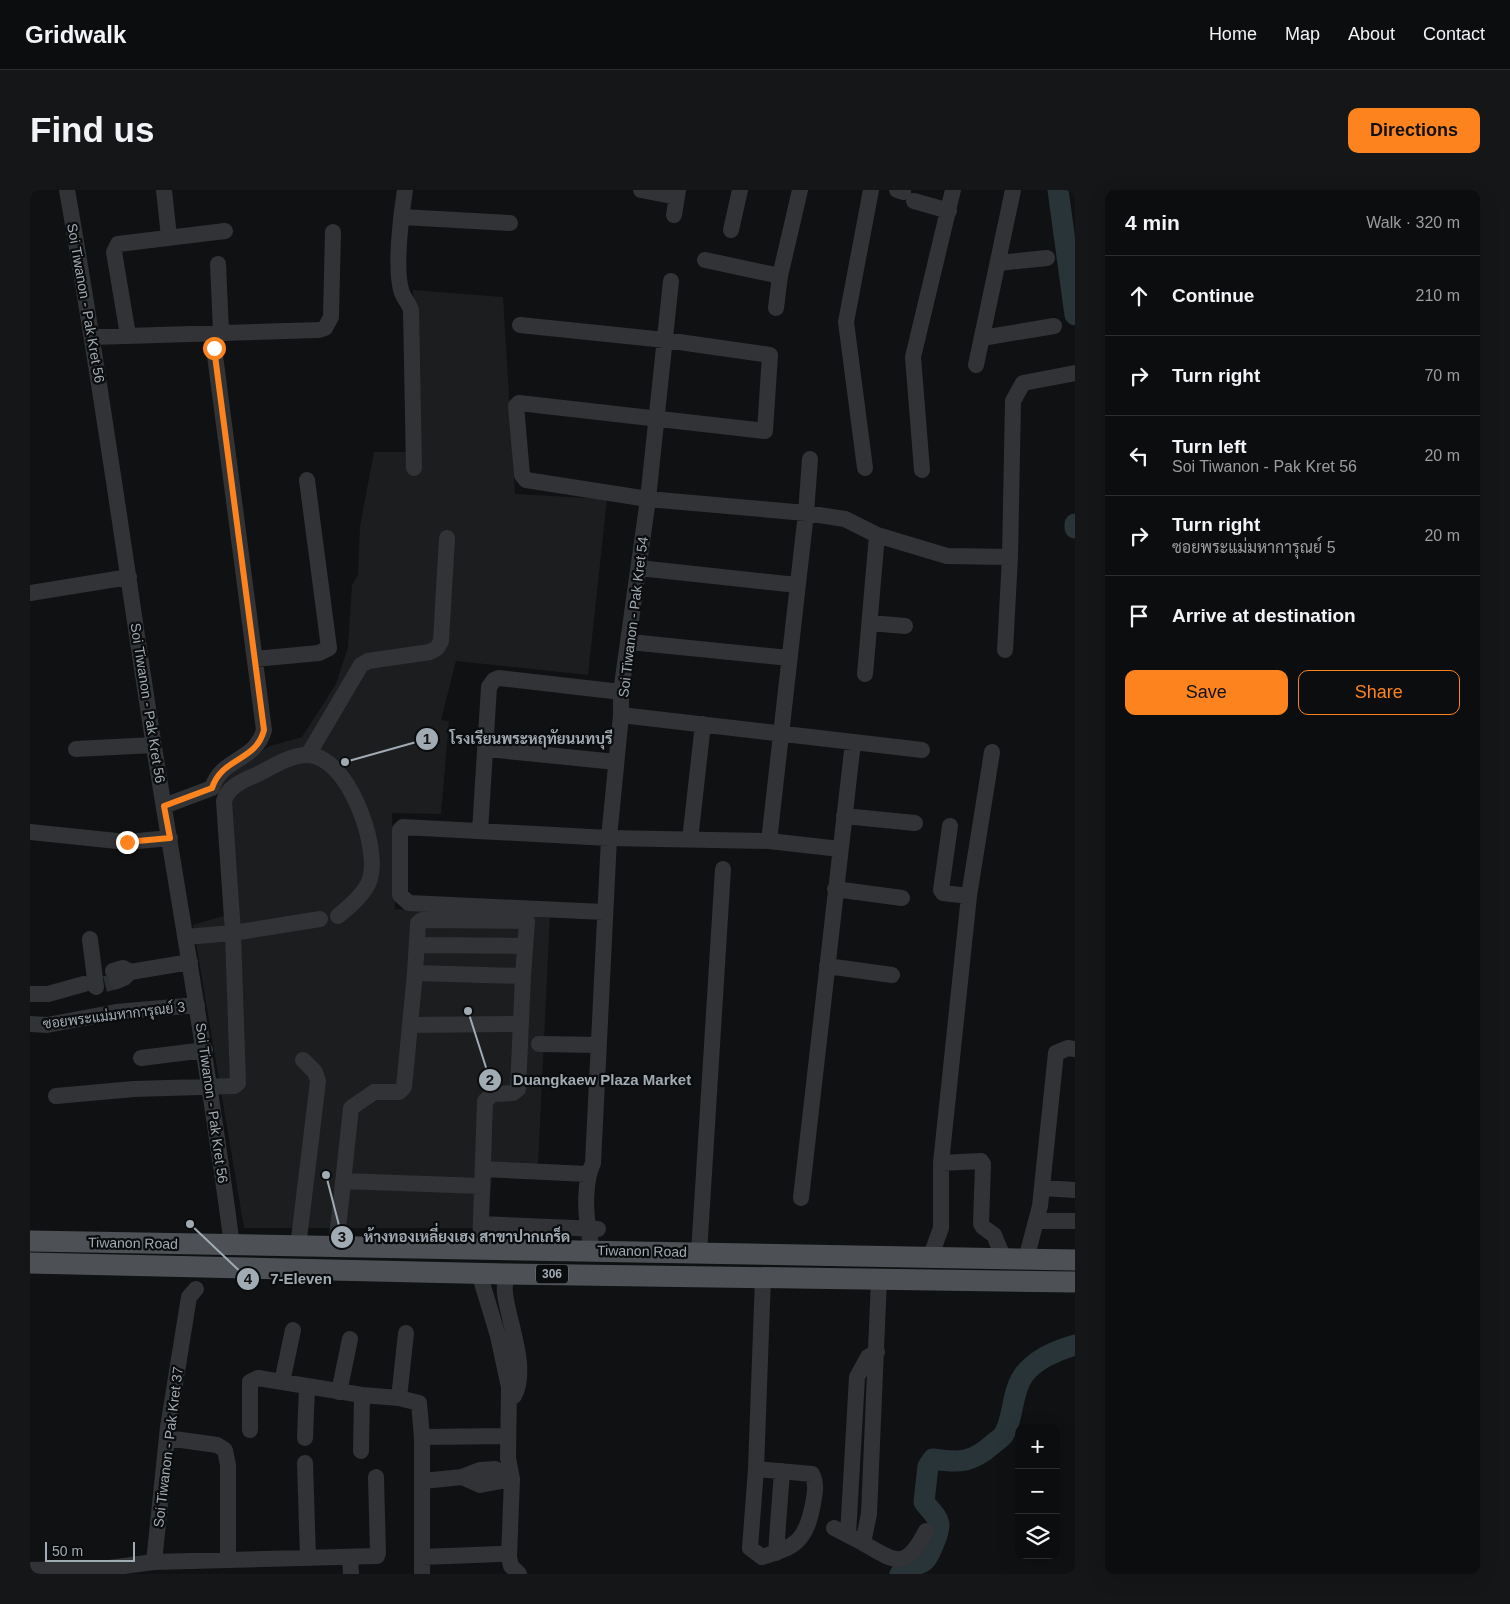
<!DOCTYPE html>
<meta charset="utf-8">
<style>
:root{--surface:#0c0d0e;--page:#151617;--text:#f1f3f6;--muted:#9a9c9e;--line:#2c2d2e;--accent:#fc831e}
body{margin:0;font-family:Helvetica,Sarabun,sans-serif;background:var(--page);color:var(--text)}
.controls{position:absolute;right:15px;bottom:15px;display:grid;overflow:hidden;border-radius:10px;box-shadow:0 5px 20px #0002}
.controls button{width:45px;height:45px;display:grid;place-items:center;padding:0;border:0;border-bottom:1px solid var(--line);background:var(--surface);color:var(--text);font:25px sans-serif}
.scale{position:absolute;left:15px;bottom:12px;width:90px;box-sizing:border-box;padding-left:5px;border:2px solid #a1abb4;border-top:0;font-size:14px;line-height:18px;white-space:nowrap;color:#a1abb4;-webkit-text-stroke:4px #0b0c0d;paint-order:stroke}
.stop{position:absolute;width:15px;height:15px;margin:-11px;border:4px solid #fc831e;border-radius:50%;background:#fff}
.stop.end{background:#fc831e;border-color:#fff;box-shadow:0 1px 5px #0008}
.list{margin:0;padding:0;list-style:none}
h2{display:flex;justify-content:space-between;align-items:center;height:65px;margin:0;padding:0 20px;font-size:21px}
h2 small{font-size:16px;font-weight:400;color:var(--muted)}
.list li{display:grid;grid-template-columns:32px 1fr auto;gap:15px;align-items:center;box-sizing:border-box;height:80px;padding:0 20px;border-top:1px solid var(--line)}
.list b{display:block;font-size:19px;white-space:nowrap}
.list p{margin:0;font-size:16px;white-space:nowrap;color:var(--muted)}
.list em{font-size:16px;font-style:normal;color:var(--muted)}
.actions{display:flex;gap:10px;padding:15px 20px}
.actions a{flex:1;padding:11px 0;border:1px solid var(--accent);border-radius:10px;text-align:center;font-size:18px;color:var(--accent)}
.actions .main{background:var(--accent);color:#111}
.icon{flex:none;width:28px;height:28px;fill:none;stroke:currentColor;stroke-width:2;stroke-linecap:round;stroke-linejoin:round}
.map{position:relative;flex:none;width:1045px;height:1384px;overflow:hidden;border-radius:10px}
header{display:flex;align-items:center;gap:30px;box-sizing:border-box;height:70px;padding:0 25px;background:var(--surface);border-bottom:1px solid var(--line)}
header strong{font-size:24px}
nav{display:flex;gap:28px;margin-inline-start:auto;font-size:18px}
.intro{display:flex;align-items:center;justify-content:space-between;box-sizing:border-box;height:120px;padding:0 30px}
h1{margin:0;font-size:35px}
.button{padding:12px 22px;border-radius:10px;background:var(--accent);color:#111;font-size:18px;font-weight:700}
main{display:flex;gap:30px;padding:0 30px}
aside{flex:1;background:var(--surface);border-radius:10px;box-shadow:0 5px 20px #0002}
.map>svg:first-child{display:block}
.built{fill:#1c1d1f}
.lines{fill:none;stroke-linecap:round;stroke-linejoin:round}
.river{stroke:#283438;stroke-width:21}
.minor-tunnel{stroke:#2d3032;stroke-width:16;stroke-dasharray:16 8;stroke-linecap:butt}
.minor{stroke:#313337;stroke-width:16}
.major{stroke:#4d5156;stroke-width:21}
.route{stroke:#fc831e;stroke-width:6}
.labels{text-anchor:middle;stroke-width:4.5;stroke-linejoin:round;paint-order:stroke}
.shield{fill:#0b0c0d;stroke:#747b82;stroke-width:1}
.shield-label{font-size:12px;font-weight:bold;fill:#a1abb4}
.street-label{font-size:14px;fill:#a1abb4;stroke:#0b0c0d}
.leader{fill:none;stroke:#a1abb4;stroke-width:2}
.callout-dot{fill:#a1abb4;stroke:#0b0c0d;stroke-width:2}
.mark-label{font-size:15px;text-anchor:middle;font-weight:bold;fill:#111}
.callout-label{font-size:15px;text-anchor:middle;font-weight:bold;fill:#a1abb4;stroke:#0b0c0d;stroke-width:4.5;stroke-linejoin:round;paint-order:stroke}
</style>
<header>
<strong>Gridwalk</strong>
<nav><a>Home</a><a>Map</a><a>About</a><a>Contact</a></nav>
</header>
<div class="intro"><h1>Find us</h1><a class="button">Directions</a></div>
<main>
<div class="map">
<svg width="1045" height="1384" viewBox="0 0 1045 1384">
<rect width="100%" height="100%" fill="#101112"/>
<path class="built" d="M 383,100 L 473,107 L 485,304 L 577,309 L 558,485 L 426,471 L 411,530 L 419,531 L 411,624 L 362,623 L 365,719 L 520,725 L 508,975 L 463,972 L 458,1038 L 214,1038 L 163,735 L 200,724 L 188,588 L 240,556 L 272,547 L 306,494 L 318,457 L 322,395 L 328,385 L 330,336 L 344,262 L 385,262 Z"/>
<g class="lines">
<path class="river" d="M 1028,0 L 1045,125
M 1045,334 L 1045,338
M 870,1384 C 876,1376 886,1377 894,1371 C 899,1367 901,1360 904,1353 C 914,1330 908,1330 894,1312 L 898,1276 L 903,1269 C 929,1273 942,1273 963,1254 C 966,1251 972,1248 974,1244 C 984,1228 981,1204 993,1186 C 1004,1170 1027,1160 1045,1155"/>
<path class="minor-tunnel" d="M 75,794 L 87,791"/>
<path class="minor" d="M 37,0 C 70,185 95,371 124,557 C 151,723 180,889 202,1055
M 134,0 L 139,47
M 375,0 C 371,24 364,81 372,103 C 374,108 379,114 381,120 L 384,278
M 611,0 L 647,7
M 867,0 L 873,2
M 884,11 L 919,21
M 644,25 L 648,0
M 372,27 L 480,33
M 701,40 L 710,0
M 675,70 L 750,86
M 968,73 L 1017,68
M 188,74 L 191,141
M 746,118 L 750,86 L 770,0
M 490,135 L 635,150 L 740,165 L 735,241 L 489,213 L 486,216 L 492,285 L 496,290 L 618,309 L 776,323 L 815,329 L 847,345 L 917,366 L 980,367
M 98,145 L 84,62 L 88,54 L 195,41
M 63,147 L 289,140 L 295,138 L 301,127 L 303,42
M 952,148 L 1024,136
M 946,175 L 983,0
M 835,278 L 816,132 L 841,0
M 892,280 L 883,167 L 923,0
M 609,378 L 767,395
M 0,403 L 99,387
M 840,433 L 875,436
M 600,452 L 759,468
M 975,460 L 980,367 L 983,211 L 993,193 L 1045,183
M 225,469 L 289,463 L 299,458 L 277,290
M 835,484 L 847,345
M 591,525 L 892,560
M 46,559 L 124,555
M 457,559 L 586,572
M 278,565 L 331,475 L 338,471 L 400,462 L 407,458 L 411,451 L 417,348
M 134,616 L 182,598 C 192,567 225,572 234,540 L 184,158
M 814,626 L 885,633
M 920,636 L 911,700 L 913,703 L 939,706
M 450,641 L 459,497 L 464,490 L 469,488 L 591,502
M 0,642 L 97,652 L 140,648
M 660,650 L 673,534
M 739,651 L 776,323 L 780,269
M 805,699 L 872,708
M 574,722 L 379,713 L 370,705 L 370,640 L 373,637 L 579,648 L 739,651 L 810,659
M 155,747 L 203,743 L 290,729
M 60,749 L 66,797
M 387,755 L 495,756
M 797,776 L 862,785
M 83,781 L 93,778 L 100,782 L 94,788 L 87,791
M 100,782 L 160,772
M 385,783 L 388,733 L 392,730 L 497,731 L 493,786
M 0,804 L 18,804 L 54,794
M 0,834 L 17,835 L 86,822 L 167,815
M 380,835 L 491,834
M 509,854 L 569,855
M 111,868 L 175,860
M 26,906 L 104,899 L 204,896 L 208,893 L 203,743 L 194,611 C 198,596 214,590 228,584 C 242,577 262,564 278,565 C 318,566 350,656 340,689 C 336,703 319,717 308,726
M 911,973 L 939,706 L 962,562
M 453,979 L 558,984
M 313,991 L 452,996
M 1012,998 L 1045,1000
M 771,1008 L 823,552
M 1007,1031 L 1045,1031
M 451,1034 L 568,1039
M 268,1057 L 288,891 L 285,882 L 273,870
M 306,1057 L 321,918 L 344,902 L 369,902 L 374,897 L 385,783 L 493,786 L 488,899 L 483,903 L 463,904 L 455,911 L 450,1060
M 561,1060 C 562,1051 558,1045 558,1037 C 555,1017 555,990 563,973 L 579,648 L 591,525 L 591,502 L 618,309 L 641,91
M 669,1063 L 693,679
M 900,1068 L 911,1038 L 911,973 L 951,971 L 953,974 L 951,1034 L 953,1037 L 964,1045 L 974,1069
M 996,1069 L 1010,1016 L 1026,863 L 1038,858 L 1045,859
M 449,1083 L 468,1146 L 479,1197 L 478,1268 L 482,1289 L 479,1367 L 481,1376 L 489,1384
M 476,1084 C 476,1090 474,1097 475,1103 C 478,1132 499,1178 484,1206
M 252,1192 L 263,1140
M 309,1202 L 320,1149
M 369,1208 L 376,1143
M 220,1240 L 220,1192 L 228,1188 L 332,1205 L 369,1208 L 389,1213 L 392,1247 L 392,1384
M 392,1247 L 478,1246
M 137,1248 L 187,1255 L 195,1260 L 198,1275 L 198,1370
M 275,1248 L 277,1197
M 331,1261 L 332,1205
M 275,1273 L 278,1368
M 726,1279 L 782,1284 C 787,1294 785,1303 783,1314 C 776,1350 767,1357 732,1367 L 720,1358 Z
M 726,1279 L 733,1087
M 432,1287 L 450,1295 L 482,1289
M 393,1291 L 432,1287 L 450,1280 L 465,1279 L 482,1289
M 804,1338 L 833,1353 L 839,1324 L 849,1089
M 818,1345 L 827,1187 L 838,1167 L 847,1162
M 833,1353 C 867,1373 876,1380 896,1341
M 746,1363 L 752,1281
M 320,1367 L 321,1384
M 392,1367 L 470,1364
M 124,1372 L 138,1237 L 159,1107 L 166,1099
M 0,1380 L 79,1378 L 124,1372 L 347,1366 L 348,1363 L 346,1287"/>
<path class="major" d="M 0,1051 L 1045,1070
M 0,1073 L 476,1084 L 1045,1092"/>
</g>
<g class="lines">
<path class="route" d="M 97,652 L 140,648 L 134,616 L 182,598 C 192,567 226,572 234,540 L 184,158"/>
</g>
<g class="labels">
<rect class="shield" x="506" y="1074.5" width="32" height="19" rx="4"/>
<g class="shield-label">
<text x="522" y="1088">306</text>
</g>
<g class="street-label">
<text transform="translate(56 113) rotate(80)" y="5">Soi Tiwanon - Pak Kret 56</text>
<text transform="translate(603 427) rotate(-83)" y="5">Soi Tiwanon - Pak Kret 54</text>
<text transform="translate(118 513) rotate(81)" y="5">Soi Tiwanon - Pak Kret 56</text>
<text transform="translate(84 825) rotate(-7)" y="5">ซอยพระแม่มหาการุณย์ 3</text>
<text transform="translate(182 913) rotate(82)" y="5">Soi Tiwanon - Pak Kret 56</text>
<text transform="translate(103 1053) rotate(1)" y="5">Tiwanon Road</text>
<text transform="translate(612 1061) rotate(1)" y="5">Tiwanon Road</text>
<text transform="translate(138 1257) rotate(-83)" y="5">Soi Tiwanon - Pak Kret 37</text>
</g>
</g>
<path class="leader" d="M315 572L397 549M438 821L460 890M296 985L312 1047M160 1034L218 1089"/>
<g class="callout-dot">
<circle cx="315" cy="572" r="5"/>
<circle cx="438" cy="821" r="5"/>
<circle cx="296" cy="985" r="5"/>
<circle cx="160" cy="1034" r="5"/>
<circle cx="397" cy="549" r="12"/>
<circle cx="460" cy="890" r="12"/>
<circle cx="312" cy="1047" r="12"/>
<circle cx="218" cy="1089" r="12"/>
</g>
<g class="mark-label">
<text x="397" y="554">1</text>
<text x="460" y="895">2</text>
<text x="312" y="1052">3</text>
<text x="218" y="1094">4</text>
</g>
<g class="callout-label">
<text x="501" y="554">โรงเรียนพระหฤทัยนนทบุรี</text>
<text x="572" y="895">Duangkaew Plaza Market</text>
<text x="437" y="1052">ห้างทองเหลี่ยงเฮง สาขาปากเกร็ด</text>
<text x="271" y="1094">7-Eleven</text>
</g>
</svg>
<div class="controls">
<button>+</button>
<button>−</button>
<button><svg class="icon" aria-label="layers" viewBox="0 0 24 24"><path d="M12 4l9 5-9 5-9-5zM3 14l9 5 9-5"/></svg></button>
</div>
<div class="scale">50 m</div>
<div class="stop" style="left:184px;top:158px"></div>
<div class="stop end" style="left:97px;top:652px"></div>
</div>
<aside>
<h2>4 min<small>Walk · 320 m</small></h2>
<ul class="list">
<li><svg class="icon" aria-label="ahead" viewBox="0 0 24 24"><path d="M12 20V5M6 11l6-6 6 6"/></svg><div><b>Continue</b></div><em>210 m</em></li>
<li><svg class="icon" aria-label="right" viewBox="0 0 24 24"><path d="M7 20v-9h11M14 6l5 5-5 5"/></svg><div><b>Turn right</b></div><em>70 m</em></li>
<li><svg class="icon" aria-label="left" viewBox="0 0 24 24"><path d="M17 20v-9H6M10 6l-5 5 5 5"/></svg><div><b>Turn left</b><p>Soi Tiwanon - Pak Kret 56</p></div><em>20 m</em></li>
<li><svg class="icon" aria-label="right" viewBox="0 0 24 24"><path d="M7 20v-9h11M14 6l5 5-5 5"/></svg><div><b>Turn right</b><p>ซอยพระแม่มหาการุณย์ 5</p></div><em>20 m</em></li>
<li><svg class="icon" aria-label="arrive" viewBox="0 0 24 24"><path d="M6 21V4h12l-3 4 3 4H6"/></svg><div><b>Arrive at destination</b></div></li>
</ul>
<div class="actions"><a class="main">Save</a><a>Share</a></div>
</aside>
</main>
